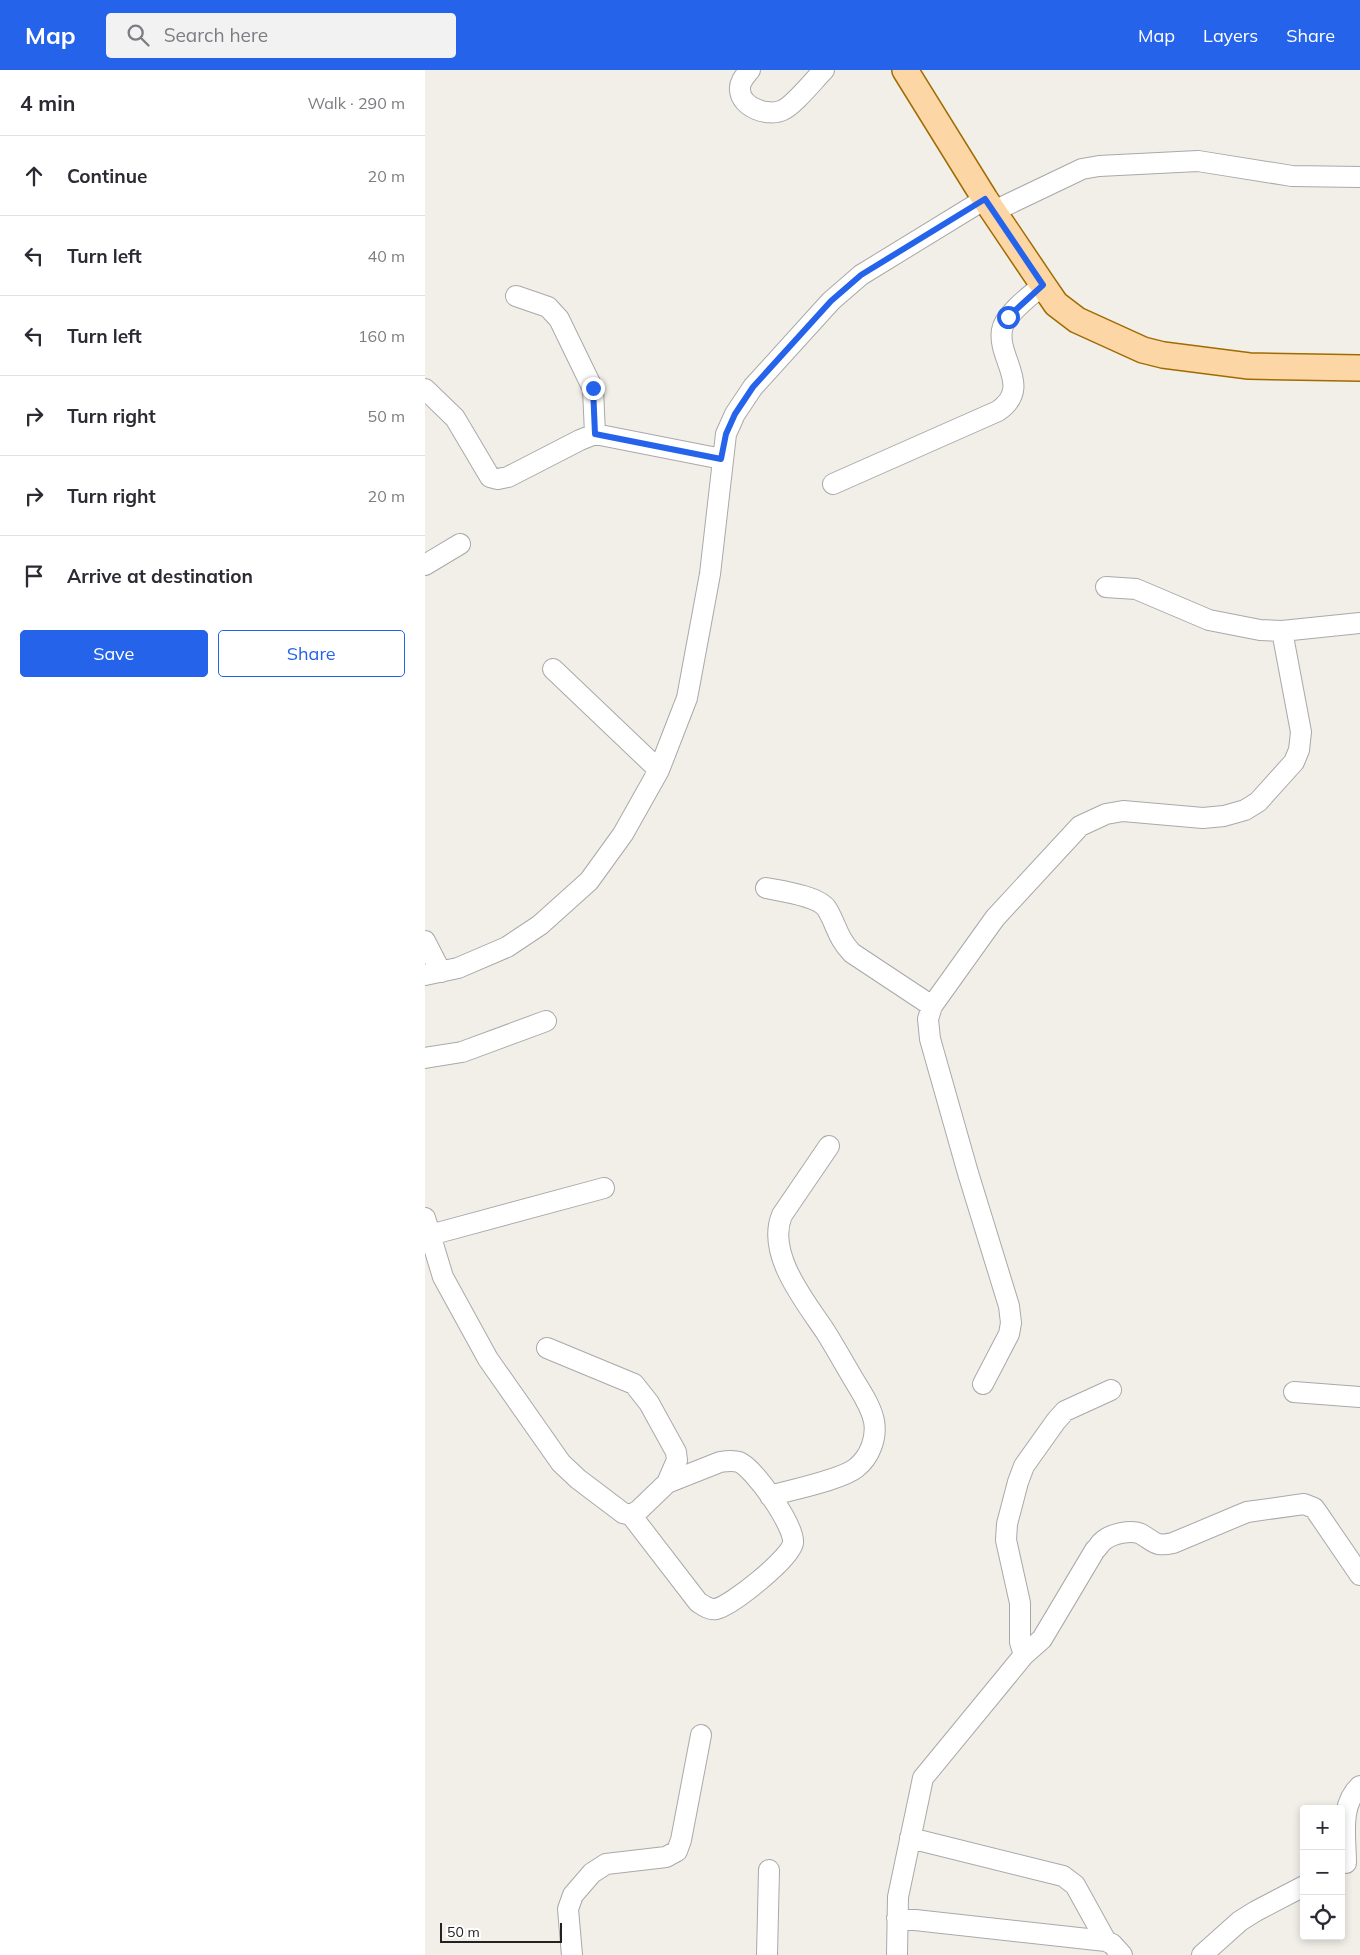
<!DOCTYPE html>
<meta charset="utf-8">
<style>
:root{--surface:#fff;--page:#f2f2f3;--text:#2b2b33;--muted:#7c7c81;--line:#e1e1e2;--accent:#2563eb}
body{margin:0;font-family:Mulish,sans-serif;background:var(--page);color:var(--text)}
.controls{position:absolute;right:15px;bottom:15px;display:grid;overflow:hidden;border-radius:5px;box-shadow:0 2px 8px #0003}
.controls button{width:45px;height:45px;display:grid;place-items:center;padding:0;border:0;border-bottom:1px solid var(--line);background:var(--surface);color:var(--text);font:25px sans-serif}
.scale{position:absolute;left:15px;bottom:12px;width:122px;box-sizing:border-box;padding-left:5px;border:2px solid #222;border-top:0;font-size:14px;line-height:18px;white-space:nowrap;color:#222;-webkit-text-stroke:4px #fff;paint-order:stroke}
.stop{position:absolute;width:15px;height:15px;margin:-11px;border:4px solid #2563eb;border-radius:50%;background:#fff}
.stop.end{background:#2563eb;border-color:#fff;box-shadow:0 1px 5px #0008}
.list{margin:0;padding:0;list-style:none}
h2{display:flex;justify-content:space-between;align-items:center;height:65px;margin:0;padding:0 20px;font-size:21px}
h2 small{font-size:16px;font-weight:400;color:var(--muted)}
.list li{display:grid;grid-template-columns:32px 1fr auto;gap:15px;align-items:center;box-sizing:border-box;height:80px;padding:0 20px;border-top:1px solid var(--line)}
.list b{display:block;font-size:19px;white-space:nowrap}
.list em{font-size:16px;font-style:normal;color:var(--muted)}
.actions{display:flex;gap:10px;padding:15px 20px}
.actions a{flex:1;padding:11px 0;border:1px solid var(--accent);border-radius:5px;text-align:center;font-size:18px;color:var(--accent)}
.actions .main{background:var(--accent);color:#fff}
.icon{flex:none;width:28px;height:28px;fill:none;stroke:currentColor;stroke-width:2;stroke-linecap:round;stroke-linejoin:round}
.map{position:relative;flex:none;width:935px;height:1885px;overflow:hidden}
header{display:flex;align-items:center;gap:30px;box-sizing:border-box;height:70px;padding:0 25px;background:var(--accent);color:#fff}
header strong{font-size:24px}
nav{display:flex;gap:28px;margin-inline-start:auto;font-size:18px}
.search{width:350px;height:45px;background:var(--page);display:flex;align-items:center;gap:12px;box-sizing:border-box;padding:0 18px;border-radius:5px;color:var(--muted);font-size:19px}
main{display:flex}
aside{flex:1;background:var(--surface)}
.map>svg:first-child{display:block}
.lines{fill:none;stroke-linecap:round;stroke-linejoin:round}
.minor-casing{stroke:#a9a9a9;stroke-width:22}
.major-casing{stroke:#a06b00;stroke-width:28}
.minor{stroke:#fff;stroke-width:20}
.major{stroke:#fcd6a4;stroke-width:25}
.route{stroke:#2563eb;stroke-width:6}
</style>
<header>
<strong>Map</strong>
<div class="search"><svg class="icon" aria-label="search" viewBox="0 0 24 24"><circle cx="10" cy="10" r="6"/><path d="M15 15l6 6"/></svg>Search here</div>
<nav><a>Map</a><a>Layers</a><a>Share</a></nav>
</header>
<main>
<aside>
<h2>4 min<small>Walk · 290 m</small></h2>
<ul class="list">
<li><svg class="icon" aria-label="ahead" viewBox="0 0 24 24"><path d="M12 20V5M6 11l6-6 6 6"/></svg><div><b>Continue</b></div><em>20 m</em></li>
<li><svg class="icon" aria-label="left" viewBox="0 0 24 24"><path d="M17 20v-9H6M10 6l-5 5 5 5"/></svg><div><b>Turn left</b></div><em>40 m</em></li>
<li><svg class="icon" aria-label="left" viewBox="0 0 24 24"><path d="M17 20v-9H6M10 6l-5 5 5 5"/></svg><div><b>Turn left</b></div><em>160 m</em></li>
<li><svg class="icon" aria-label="right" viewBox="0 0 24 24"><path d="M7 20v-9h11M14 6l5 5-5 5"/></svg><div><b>Turn right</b></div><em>50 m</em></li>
<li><svg class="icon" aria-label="right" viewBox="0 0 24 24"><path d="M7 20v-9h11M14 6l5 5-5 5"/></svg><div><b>Turn right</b></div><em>20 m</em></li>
<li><svg class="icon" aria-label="arrive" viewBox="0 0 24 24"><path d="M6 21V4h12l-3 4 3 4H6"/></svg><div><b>Arrive at destination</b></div></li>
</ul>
<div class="actions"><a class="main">Save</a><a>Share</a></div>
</aside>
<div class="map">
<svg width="935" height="1885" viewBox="0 0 935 1885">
<rect width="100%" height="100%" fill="#f2efe9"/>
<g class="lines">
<defs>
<path id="minor" d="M 325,0 C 320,6 314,12 315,20 C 316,38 344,47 358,40 C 368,36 390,9 399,0
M 569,141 L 657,99 L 674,96 L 773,91 L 867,106 L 935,107
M 91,226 L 123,237 L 134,249 L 168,319 L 170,364
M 0,319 L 30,348 L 65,407 L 73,409 L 83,407 L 155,370 L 170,364 L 297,389
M 408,414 L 573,341 C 608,317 572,289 577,260 C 579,245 606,225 618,215
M 0,495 L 35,474
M 681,517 L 711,519 L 784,550 L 835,560 L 857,561 L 935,553
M 128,599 L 234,700
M 341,818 C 356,821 394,826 402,839 C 412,856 412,867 427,883 L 507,936
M 0,871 L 16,902
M 0,905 L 33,898 L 82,877 L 115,855 L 164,811 L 198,764 L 234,700 L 262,628 L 285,504 L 301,364 L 310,344 L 328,317 L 406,231 L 436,205 L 560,129
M 0,988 L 37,982 L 121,951
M 0,1148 L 18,1207 L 63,1289 L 136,1393 L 153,1409 L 198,1443 L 206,1445 L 214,1440 L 242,1413 L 252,1390 L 251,1382 L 224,1333 L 209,1314 L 122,1278
M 5,1165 L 179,1118
M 558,1314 L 584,1264 L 586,1253 L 584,1236 L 543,1103 L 505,969 L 503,949 L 507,936 L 570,848 L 655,756 L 681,744 L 698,741 L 778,748 L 799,746 L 820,740 L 833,732 L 869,692 L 874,680 L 876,662 L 857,561
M 869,1322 L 935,1327
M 345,1426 C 365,1420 416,1410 431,1398 C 445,1387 452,1368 449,1351 C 446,1336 436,1322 429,1310 C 419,1293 410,1277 400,1261 C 379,1230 341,1183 357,1145 L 404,1076
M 206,1445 L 273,1532 C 279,1536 284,1540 291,1539 C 307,1535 365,1489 368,1473 C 370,1456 329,1398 314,1392 C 308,1390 301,1391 295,1392 L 242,1413
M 599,1585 L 595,1572 L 595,1533 L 581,1470 L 582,1454 L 593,1412 L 599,1396 L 631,1351 L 640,1341 L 686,1320
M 485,1768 L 638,1806 L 650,1815 L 681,1871
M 921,1793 C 921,1768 914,1735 935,1716
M 472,1848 L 681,1871 L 687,1874 L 697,1885
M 147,1885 L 143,1839 L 148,1825 L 167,1803 L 181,1794 L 241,1787 L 252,1781 L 256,1770 L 276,1665
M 342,1885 L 344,1800
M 472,1885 L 473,1827 L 498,1708 L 599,1585 L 617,1569 L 670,1480 C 673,1478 675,1473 678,1471 C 686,1464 706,1459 716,1464 C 730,1472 730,1477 748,1473 L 822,1442 L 879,1434 L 889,1438 L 894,1445 L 935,1505
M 777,1885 L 815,1851 L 831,1841 L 879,1816"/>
<path id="major" d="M 480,0 L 560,129 L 618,215 L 631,234 L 652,250 L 718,280 L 738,285 L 824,296 L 935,298"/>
</defs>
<use href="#minor" class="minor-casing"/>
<use href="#major" class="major-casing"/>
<use href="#minor" class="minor"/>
<use href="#major" class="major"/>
</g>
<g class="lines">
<path class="route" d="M 168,318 L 170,364 L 296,389 L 301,364 L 310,344 L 328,317 L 406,231 L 436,205 L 560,129 L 618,215 L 583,247"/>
</g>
</svg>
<div class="controls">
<button>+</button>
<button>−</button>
<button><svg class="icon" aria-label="locate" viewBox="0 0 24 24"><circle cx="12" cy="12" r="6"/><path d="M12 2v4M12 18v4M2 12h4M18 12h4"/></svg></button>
</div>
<div class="scale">50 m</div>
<div class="stop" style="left:583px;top:247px"></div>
<div class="stop end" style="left:168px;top:318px"></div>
</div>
</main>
